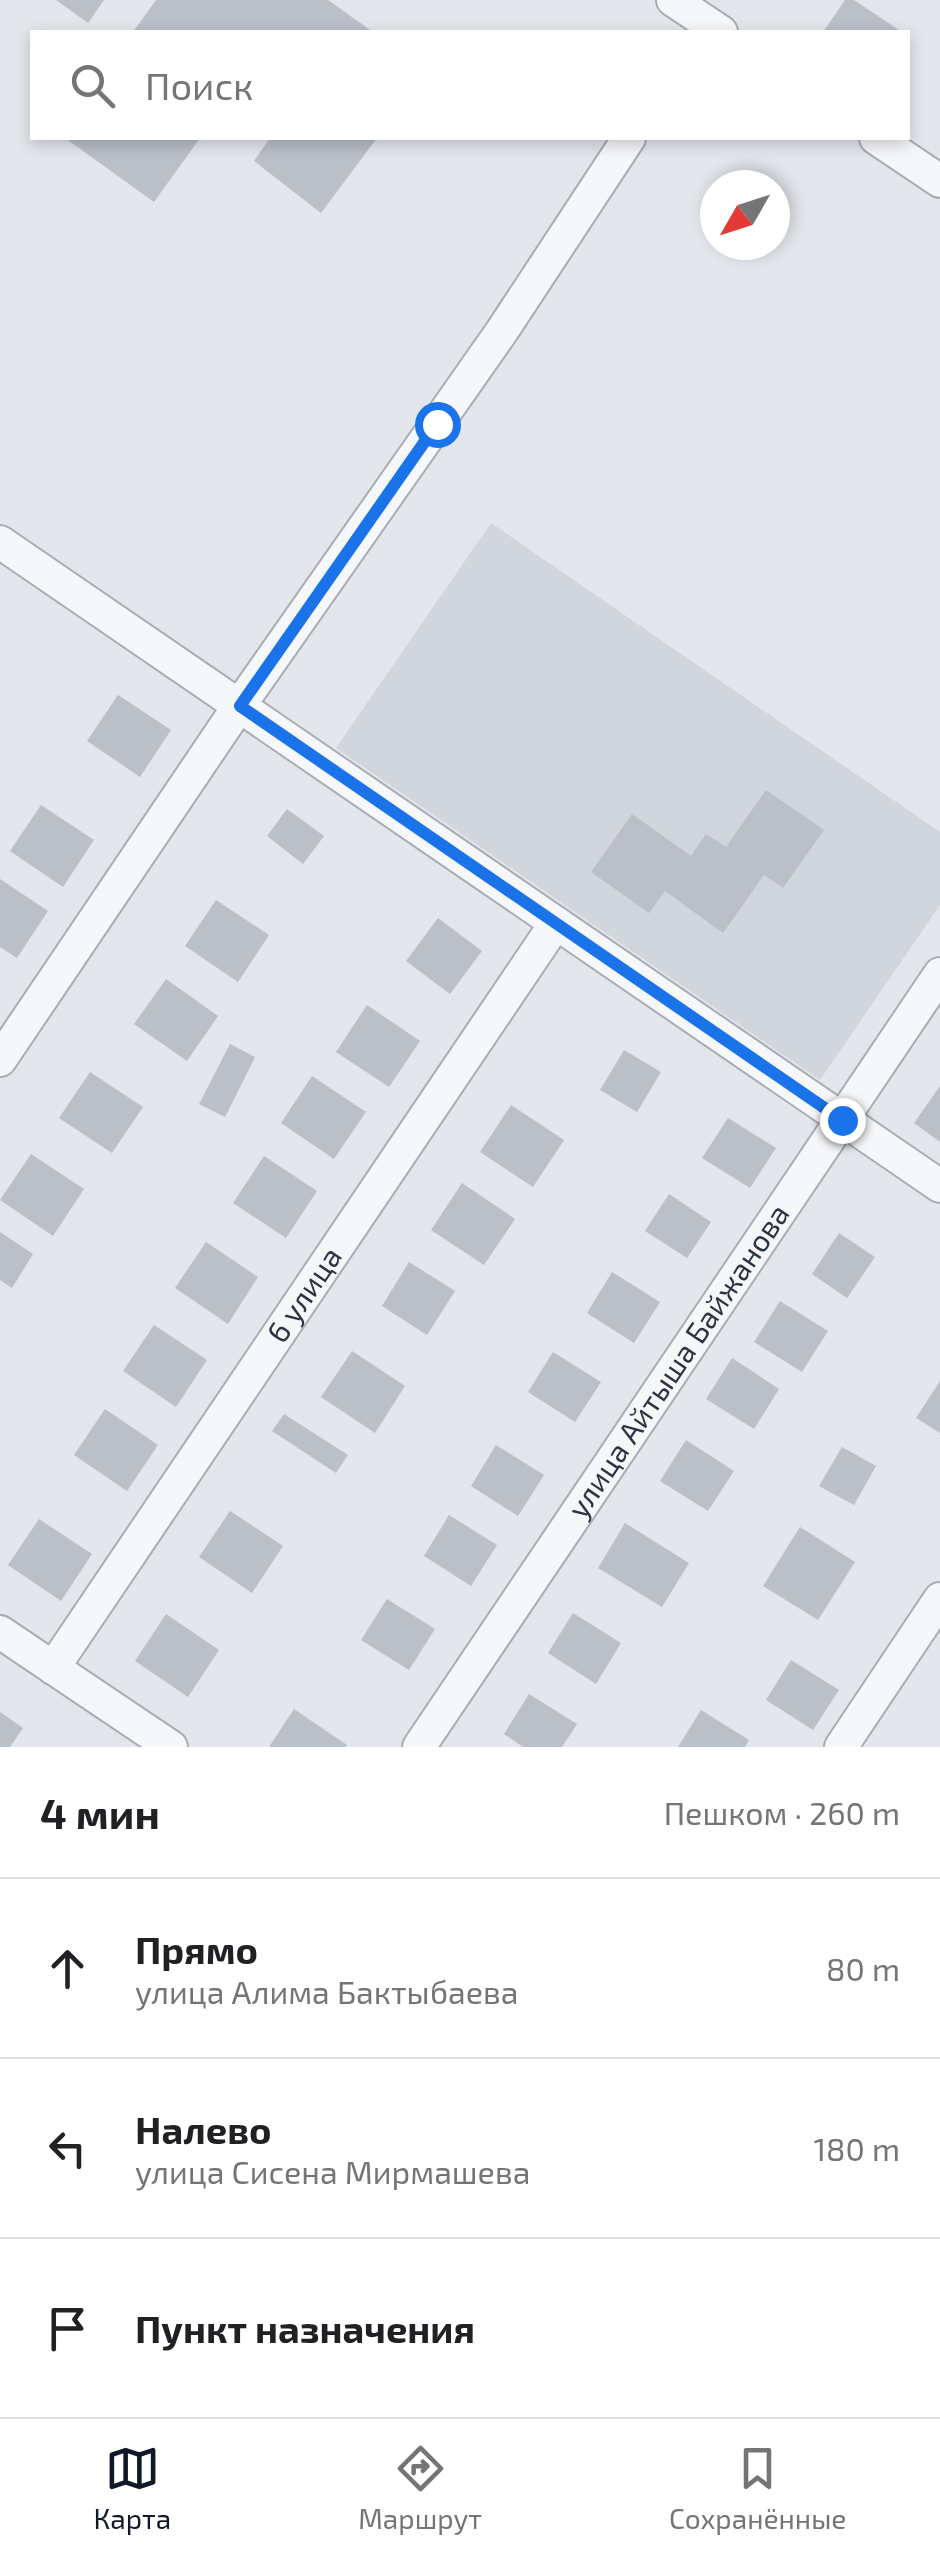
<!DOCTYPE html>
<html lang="ru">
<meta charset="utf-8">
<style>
:root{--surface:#fff;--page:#f6f6f6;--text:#202124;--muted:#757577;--line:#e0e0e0;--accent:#111827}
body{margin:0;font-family:"Exo 2",sans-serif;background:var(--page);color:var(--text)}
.compass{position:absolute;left:700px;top:170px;width:90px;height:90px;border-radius:50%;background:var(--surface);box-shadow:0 5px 15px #0003;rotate:231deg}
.stop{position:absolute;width:30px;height:30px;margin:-22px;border:8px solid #1a73e8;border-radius:50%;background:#fff}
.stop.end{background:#1a73e8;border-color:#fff;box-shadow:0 2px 10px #0008}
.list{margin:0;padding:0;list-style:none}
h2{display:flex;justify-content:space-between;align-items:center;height:130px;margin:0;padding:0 40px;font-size:42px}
h2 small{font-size:32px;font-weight:400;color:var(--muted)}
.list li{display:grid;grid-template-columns:65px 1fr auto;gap:30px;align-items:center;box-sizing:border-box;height:180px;padding:0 40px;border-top:2px solid var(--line)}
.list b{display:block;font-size:38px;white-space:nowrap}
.list p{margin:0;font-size:32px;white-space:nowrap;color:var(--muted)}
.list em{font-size:32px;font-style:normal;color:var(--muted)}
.icon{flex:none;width:55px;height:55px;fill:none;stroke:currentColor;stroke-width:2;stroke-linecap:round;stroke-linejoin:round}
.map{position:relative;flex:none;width:940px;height:1747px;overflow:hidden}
.search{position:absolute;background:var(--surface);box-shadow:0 5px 15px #0003;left:30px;right:30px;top:30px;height:110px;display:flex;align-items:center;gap:25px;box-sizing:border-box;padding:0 35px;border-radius:0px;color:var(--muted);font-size:38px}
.sheet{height:670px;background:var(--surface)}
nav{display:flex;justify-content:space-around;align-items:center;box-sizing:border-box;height:140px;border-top:2px solid var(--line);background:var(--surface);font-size:28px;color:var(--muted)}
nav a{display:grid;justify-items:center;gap:5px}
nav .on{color:var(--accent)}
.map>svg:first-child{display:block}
.built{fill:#d1d5dd}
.building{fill:#babfc8}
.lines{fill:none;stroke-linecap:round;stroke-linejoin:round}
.minor-casing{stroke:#a8adb5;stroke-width:36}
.minor{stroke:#f6f7f9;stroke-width:32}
.route{stroke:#1a73e8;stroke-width:12}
.labels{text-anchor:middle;stroke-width:10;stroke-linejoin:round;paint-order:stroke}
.street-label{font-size:30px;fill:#2b3443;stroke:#f3f5f8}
</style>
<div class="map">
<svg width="940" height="1747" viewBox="0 0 940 1747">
<rect width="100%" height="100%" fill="#e3e6eb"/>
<path class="built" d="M 491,523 L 940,832 L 940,905 L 820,1080 L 336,748 Z"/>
<path class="building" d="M 56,0 L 104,0 L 88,23 Z
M 156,0 L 328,0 L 373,32 L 133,32 Z
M 845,0 L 854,0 L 902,32 L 823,32 Z
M 65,138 L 200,138 L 154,202 Z
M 270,138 L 377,138 L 321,213 L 254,161 Z
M 118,695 L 171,730 L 140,777 L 87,741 Z
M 766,790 L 824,830 L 783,888 L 764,875 L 723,933 L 665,891 L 649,913 L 591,872 L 632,814 L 691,856 L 706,834 L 726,847 Z
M 41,805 L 94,840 L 63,887 L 10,851 Z
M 287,809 L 324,836 L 303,864 L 267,836 Z
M 0,879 L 48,911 L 17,958 L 0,947 Z
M 216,900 L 269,935 L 238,982 L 185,946 Z
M 438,918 L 482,951 L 450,994 L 406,961 Z
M 166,979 L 218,1016 L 187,1061 L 134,1024 Z
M 367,1005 L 420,1041 L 389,1087 L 336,1052 Z
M 230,1044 L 255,1057 L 225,1117 L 199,1104 Z
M 624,1050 L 661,1072 L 637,1112 L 600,1090 Z
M 90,1072 L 143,1107 L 112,1153 L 59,1118 Z
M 312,1076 L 366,1112 L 334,1159 L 281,1123 Z
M 940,1086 L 940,1142 L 914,1123 Z
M 511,1105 L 564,1140 L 533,1187 L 480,1152 Z
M 728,1118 L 776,1148 L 750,1188 L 702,1158 Z
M 31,1154 L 84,1189 L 53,1236 L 0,1200 Z
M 264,1156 L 317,1191 L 286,1238 L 233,1203 Z
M 462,1183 L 515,1219 L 484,1265 L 431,1230 Z
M 669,1194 L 711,1222 L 687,1258 L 645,1231 Z
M 0,1232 L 33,1254 L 12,1288 L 0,1280 Z
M 839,1233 L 875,1257 L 847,1298 L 812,1274 Z
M 206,1242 L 258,1277 L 228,1324 L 175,1288 Z
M 409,1262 L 455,1291 L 427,1335 L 382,1306 Z
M 612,1272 L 660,1302 L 634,1343 L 587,1313 Z
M 780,1301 L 828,1331 L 802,1372 L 754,1342 Z
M 154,1325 L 207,1360 L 176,1407 L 123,1371 Z
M 352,1351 L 405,1386 L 375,1433 L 321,1397 Z
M 553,1352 L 601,1382 L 575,1422 L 528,1392 Z
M 732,1358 L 779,1389 L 754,1429 L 706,1399 Z
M 940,1381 L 940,1433 L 916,1418 Z
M 105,1409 L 158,1445 L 127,1491 L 74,1455 Z
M 284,1414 L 348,1455 L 336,1473 L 272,1431 Z
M 686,1440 L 734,1471 L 708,1511 L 660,1481 Z
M 496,1445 L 544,1475 L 518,1516 L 471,1486 Z
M 842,1447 L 876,1466 L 854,1505 L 819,1486 Z
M 230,1511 L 283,1546 L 252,1593 L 199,1557 Z
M 449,1515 L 497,1545 L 471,1586 L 424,1556 Z
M 39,1519 L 92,1554 L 61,1601 L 8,1565 Z
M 625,1523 L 689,1563 L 662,1607 L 598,1568 Z
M 800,1527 L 855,1562 L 818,1620 L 763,1586 Z
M 387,1599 L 435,1629 L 409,1670 L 361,1640 Z
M 573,1613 L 621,1643 L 596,1684 L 548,1653 Z
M 166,1614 L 219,1650 L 188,1697 L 135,1661 Z
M 791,1660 L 839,1690 L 813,1730 L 766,1700 Z
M 529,1694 L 577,1724 L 562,1747 L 523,1747 L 504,1734 Z
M 294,1709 L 347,1745 L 346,1747 L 269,1747 Z
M 701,1710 L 749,1740 L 745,1747 L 678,1747 Z
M 0,1712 L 23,1728 L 10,1747 L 0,1747 Z"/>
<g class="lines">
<defs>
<g id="minor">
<path d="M 673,0 L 721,32"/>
<path d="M 876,138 L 940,181"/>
<path d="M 0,542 L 940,1186"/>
<path d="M 0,1060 L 239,706 L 502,331 L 629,138"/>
<path d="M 0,1632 L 171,1747"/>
<path id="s1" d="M 53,1668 L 556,923"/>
<path id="s2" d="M 419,1747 L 940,974"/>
<path d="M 841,1747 L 940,1599"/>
</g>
</defs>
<use href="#minor" class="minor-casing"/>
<use href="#minor" class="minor"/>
</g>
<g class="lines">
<path class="route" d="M 437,424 L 240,706 L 842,1120"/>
</g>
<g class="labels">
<g class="street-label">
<text dy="10" stroke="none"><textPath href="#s1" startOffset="450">6 улица</textPath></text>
<text dy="10" stroke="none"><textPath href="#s2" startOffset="465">улица Айтыша Байжанова</textPath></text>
</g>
</g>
</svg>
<svg class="compass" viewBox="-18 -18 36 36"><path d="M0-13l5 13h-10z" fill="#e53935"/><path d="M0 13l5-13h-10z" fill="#757577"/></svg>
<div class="stop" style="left:437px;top:424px"></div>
<div class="stop end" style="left:842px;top:1120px"></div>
<div class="search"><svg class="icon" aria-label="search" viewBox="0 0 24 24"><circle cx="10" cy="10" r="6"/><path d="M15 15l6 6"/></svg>Поиск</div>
</div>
<section class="sheet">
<h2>4 мин<small>Пешком · 260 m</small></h2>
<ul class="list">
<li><svg class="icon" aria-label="ahead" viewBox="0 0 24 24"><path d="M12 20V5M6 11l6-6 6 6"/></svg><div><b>Прямо</b><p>улица Алима Бактыбаева</p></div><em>80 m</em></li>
<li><svg class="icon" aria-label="left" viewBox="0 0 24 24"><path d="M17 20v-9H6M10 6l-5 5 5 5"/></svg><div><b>Налево</b><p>улица Сисена Мирмашева</p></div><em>180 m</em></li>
<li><svg class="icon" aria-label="arrive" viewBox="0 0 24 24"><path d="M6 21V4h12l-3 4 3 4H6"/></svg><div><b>Пункт назначения</b></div></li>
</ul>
</section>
<nav>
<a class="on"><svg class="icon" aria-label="map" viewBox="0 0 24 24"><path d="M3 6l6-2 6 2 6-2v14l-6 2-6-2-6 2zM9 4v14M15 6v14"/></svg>Карта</a>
<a><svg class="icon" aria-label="directions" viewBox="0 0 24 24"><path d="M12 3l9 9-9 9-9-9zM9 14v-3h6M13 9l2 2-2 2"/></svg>Маршрут</a>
<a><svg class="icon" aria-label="saved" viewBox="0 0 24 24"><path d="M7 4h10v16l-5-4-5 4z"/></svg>Сохранённые</a>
</nav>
